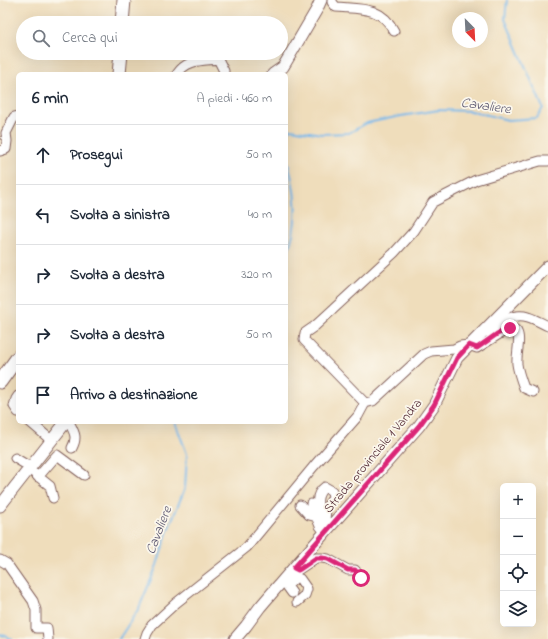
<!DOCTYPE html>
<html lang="it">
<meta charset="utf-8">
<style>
:root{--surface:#fff;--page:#f6f6f7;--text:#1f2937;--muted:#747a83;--line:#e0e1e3}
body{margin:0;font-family:"Indie Flower",sans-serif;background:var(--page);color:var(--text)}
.controls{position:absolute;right:12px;bottom:12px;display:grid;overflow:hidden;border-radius:6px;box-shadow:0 4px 16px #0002}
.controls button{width:36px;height:36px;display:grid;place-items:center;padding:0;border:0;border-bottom:1px solid var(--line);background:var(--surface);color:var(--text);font:20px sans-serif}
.compass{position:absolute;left:452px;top:12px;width:36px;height:36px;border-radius:50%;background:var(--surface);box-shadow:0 4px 16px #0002;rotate:156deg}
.stop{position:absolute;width:12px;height:12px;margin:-9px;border:3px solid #db2777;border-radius:50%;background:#fff}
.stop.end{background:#db2777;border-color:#fff;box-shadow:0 1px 4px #0008}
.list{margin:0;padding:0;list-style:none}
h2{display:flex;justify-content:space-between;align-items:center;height:52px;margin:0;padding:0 16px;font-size:17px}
h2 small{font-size:13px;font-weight:400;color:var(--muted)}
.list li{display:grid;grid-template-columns:26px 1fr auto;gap:12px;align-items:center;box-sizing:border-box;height:60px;padding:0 16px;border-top:1px solid var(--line)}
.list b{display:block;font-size:15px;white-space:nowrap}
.list em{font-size:13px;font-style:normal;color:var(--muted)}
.icon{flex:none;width:22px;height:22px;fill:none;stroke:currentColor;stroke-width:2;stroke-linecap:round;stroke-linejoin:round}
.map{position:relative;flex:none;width:548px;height:639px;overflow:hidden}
.search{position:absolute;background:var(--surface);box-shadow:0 4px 16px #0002;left:16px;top:16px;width:272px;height:44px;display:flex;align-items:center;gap:10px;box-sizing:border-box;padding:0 14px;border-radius:22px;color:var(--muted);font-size:15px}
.panel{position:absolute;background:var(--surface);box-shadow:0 4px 16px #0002;left:16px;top:72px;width:272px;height:352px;border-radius:6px}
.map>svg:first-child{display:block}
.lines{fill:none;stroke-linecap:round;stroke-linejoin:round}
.stream{stroke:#77b9ec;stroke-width:2}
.minor-casing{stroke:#84625d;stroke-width:11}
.major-casing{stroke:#84625d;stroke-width:13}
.highway-casing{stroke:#84625d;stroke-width:15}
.minor{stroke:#fff;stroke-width:9}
.major{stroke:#fff;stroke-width:11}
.highway{stroke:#fff;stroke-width:13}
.route{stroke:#db2777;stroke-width:5}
.labels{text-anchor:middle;stroke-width:3.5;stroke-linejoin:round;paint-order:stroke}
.street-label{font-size:13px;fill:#4a1f2b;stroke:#fbf7ec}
.water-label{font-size:14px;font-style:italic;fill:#5a556f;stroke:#fbf7ec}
</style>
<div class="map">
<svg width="548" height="639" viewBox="0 0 548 639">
<rect width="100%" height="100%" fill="#fbf7ec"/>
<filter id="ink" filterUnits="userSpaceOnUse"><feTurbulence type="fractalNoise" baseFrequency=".025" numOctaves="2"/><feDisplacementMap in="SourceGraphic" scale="8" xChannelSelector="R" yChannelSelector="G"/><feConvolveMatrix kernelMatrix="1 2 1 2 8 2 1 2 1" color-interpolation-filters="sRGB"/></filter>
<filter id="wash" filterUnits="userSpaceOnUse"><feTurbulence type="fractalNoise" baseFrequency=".012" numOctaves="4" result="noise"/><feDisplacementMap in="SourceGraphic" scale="16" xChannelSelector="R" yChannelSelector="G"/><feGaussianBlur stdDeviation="0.9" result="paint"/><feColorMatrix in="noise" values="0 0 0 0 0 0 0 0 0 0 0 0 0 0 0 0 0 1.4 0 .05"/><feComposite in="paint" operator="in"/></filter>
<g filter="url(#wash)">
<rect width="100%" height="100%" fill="#efddbb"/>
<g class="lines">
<path class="stream" d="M 286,132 L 291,129 L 322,134 L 349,133 L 367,123 L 401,116 L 439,110 L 471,111 L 508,120 L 537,118 L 543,108 L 505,19 L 507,0
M 286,156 C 296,189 301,222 286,255
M 0,634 L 12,639
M 119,639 L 139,608 L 157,565 L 168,530 L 185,488 L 187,454 L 175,422"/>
</g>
</g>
<g filter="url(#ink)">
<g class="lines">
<defs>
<path id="minor" d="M 332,0 L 332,2 L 336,7 C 360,9 381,6 394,31
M 177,74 C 187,59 202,61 218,59 L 224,71
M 0,151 L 6,149 L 7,141 L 6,133 L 14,117 L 18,116
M 489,333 C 500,323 512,312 528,317 C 535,319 541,323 548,326
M 18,396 L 16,399 L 14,406 L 18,412
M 365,403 L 373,401 L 424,354 L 431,351 L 454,349 L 460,346 L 469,345 L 477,348 L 509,328 C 513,329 516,329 517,332 C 521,339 516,355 517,364 C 518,372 521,380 524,388 L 533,392
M 30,422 L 51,440
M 69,422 C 74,432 78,437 72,448
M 15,458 L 30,467
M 35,474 L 50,486 L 53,498
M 38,477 L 57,455 L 84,475
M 311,504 L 320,526 L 325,532
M 300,505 L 309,515 L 317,517
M 325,520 L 326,509 L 333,497 L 332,491 L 325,487 C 310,498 321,515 330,527
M 0,560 L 7,564 L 33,601 L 36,610 L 36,628 L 47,628 L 48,639
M 294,568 L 298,570 L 316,558 L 322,558 L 328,559 L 348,570 L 355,570 L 361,578
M 296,577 L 300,579 L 307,589 L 305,595 L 297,602
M 292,593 L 287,586 L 296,577 L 292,574
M 145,639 L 147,633 L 152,625 L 176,603 L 247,547 L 314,466 L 358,416 L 365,403 L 304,340 L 305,333 L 315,326 L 394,253 L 414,231 L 433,202 L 476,180 L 540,161 L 548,161"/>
<path id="major" d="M 273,74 L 283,67 L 286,62 L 317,9 L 321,0
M 0,506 L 66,422
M 235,639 L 246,626 L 260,607 L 290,572 L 419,426 L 434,405 L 457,358 L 548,266"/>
<path id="highway" d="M 122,23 L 124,0
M 119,74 L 121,53
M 0,382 L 18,357"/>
</defs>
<use href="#minor" class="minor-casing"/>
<use href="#major" class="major-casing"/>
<use href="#highway" class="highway-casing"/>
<use href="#minor" class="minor"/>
<use href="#major" class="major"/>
<use href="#highway" class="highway"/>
</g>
</g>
<g class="lines" filter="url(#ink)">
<path class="route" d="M 361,578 L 355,570 L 348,570 L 328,559 L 322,558 L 316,558 L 300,569 L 298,570 L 294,568 L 419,426 L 434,405 L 457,358 L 469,345 L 477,348 L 497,334 L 510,328"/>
</g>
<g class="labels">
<g class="street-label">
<text transform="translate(372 455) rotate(-50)" y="5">Strada provinciale 1 Vandra</text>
</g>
<g class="water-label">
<text transform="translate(486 105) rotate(8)" y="5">Cavaliere</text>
<text transform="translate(158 530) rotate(-69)" y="5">Cavaliere</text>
</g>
</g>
</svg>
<div class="controls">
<button>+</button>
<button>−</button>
<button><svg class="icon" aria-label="locate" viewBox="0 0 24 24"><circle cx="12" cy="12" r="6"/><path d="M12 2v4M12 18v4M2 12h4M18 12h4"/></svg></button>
<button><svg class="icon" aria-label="layers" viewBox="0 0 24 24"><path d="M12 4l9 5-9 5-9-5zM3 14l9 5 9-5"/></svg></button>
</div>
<svg class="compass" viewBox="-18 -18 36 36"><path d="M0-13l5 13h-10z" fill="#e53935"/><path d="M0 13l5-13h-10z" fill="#747a83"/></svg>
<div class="stop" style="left:361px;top:578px"></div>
<div class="stop end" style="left:510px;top:328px"></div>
<div class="search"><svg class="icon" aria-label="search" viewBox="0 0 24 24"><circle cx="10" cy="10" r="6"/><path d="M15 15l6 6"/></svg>Cerca qui</div>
<section class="panel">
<h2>6 min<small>A piedi · 460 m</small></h2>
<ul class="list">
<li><svg class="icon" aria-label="ahead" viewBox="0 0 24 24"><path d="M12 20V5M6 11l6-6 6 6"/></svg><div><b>Prosegui</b></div><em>50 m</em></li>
<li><svg class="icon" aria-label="left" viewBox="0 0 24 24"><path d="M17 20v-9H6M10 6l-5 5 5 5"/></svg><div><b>Svolta a sinistra</b></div><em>40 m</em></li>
<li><svg class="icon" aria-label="right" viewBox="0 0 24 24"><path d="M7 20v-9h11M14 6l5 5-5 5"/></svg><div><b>Svolta a destra</b></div><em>320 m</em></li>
<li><svg class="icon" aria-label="right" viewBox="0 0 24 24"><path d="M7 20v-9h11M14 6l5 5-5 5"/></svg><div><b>Svolta a destra</b></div><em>50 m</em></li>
<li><svg class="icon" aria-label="arrive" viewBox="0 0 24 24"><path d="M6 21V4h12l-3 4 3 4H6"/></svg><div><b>Arrivo a destinazione</b></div></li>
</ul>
</section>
</div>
